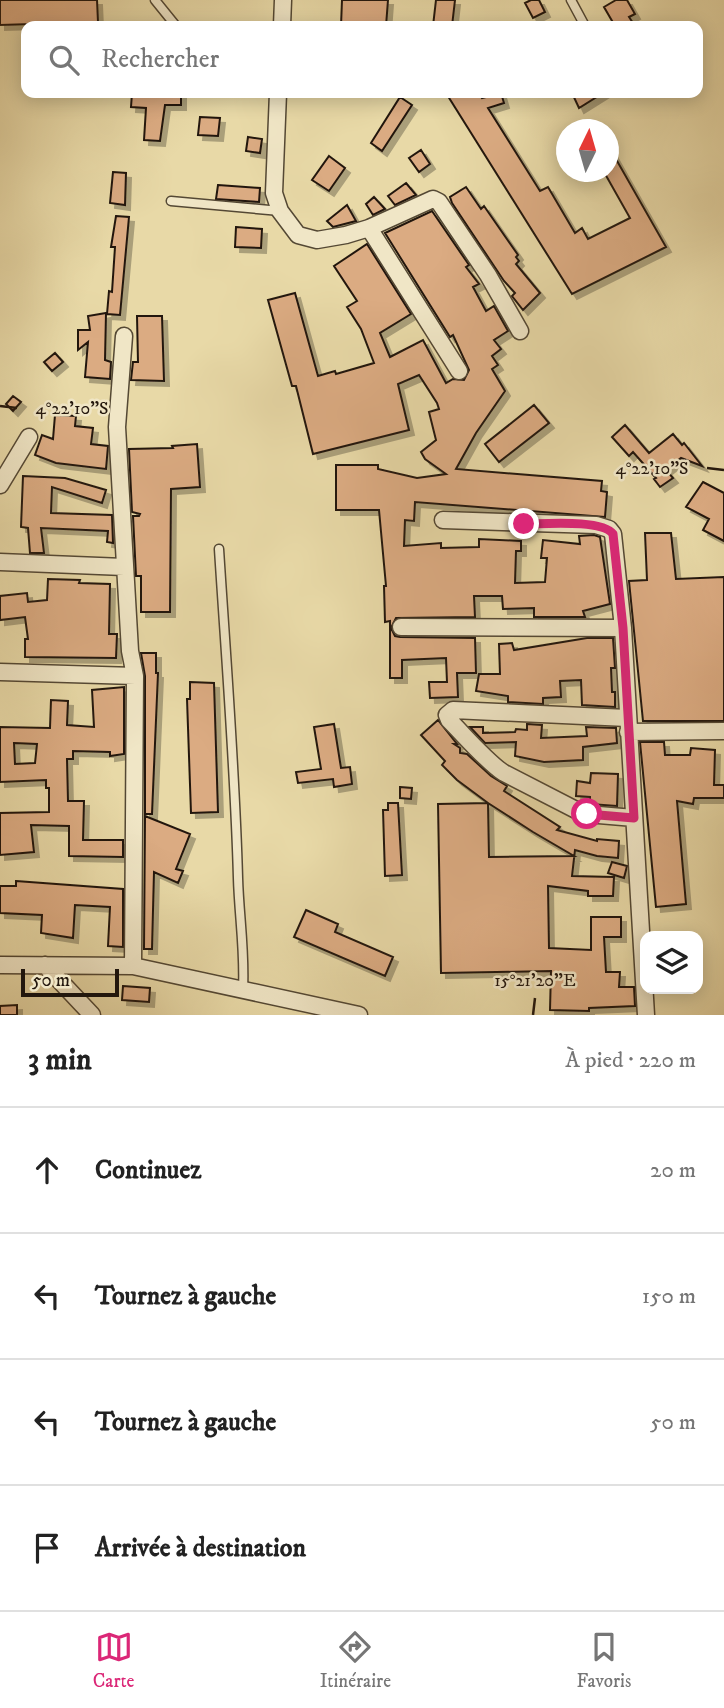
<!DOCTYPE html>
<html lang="fr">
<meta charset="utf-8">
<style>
:root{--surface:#fff;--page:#f6f6f6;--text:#222;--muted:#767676;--line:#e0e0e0;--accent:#db2777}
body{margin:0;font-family:"IM FELL DW Pica",serif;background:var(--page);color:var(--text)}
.controls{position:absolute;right:21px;bottom:21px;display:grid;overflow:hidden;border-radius:14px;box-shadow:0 4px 18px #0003}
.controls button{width:63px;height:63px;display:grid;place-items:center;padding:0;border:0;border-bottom:2px solid var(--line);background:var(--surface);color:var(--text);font:35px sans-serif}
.compass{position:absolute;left:556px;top:119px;width:63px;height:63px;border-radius:50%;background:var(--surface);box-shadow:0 4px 18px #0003;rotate:5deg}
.scale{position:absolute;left:21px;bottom:18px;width:98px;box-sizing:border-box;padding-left:7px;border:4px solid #23170d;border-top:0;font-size:19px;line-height:24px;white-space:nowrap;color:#23170d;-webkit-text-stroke:5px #f0e6c6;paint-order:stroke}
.stop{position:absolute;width:21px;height:21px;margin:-16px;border:5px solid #db2777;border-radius:50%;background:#fff}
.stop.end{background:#db2777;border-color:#fff;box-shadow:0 2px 7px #0008}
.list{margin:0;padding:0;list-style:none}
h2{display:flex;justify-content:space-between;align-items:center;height:91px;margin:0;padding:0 28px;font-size:30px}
h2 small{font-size:23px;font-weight:400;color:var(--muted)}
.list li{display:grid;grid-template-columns:46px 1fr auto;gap:21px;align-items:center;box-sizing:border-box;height:126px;padding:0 28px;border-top:2px solid var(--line)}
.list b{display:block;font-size:26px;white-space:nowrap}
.list em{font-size:23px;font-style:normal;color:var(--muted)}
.icon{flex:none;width:38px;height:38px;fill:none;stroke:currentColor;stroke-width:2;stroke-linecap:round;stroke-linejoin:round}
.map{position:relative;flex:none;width:724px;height:1015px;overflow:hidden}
.search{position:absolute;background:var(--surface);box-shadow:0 4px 18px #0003;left:21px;right:21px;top:21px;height:77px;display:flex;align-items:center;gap:18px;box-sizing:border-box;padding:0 24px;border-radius:14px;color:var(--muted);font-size:26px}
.sheet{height:595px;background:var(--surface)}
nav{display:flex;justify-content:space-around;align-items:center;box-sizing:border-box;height:98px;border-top:2px solid var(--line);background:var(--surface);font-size:19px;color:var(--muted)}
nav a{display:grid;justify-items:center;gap:4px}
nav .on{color:var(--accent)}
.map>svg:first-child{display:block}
.building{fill:#dbab82;stroke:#23170d;stroke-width:2;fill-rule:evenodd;filter:url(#shadow)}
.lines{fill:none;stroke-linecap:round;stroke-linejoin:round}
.service-casing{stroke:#544834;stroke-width:11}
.minor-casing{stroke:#544834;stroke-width:19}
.service{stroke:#f0e6c6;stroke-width:8}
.minor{stroke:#f0e6c6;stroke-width:16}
.route{stroke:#db2777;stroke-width:9}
.ticks{fill:none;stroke:#23170d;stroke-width:2.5}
.ticks-label{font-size:18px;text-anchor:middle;fill:#23170d;stroke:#f0e6c6;stroke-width:5;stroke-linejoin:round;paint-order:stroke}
</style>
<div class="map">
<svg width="724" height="1015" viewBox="0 0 724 1015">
<defs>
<filter id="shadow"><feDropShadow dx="5" dy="5" stdDeviation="0" flood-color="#0004"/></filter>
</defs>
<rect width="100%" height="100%" fill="#e8d9a7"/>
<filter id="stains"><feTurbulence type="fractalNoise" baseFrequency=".00286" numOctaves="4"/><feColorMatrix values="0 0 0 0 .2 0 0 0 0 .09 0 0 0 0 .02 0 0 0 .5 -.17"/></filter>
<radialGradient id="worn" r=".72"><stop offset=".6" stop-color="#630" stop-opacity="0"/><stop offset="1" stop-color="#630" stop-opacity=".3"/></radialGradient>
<path class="building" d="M 0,0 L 97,0 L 98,22 L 0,25 Z
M 342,0 L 388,0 L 386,26 L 341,26 Z
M 436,0 L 455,0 L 452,26 L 433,26 Z
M 531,0 L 539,0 L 545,12 L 533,18 L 525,3 Z
M 616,0 L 627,0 L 635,14 L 629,17 L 635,26 L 615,26 L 604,7 Z
M 132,93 L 181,93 L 181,105 L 165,105 L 160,141 L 144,140 L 146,108 L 131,107 Z
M 446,93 L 478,93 L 482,98 L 501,93 L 504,103 L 488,108 L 540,191 L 548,187 L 575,233 L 582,228 L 588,239 L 630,218 L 604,172 L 608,172 L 608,145 L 666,247 L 572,294 Z
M 572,93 L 603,93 L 579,108 Z
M 400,97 L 412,105 L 382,151 L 371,143 Z
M 200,117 L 220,118 L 218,136 L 198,135 Z
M 248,137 L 262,139 L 260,153 L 246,151 Z
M 421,150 L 430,164 L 419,172 L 409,158 Z
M 329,156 L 345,168 L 329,191 L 312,180 Z
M 113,172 L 126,173 L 125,205 L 110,203 Z
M 406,183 L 416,195 L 395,205 L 388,196 Z
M 218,185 L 260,188 L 259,202 L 216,199 Z
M 466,187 L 481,209 L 484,206 L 518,255 L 516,257 L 519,261 L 516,264 L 540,293 L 523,310 L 512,296 L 515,293 L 504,281 L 452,203 L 450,197 Z
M 374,197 L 385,209 L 373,215 L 366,204 Z
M 347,205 L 356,221 L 333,227 L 327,221 Z
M 432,211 L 469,265 L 466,267 L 479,284 L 473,287 L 486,311 L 494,306 L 508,331 L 494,340 L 501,349 L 492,356 L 498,365 L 492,369 L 505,391 L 476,433 L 456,469 L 602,481 L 601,491 L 607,492 L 605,517 L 415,502 L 414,521 L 405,520 L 404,546 L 441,543 L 441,548 L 479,547 L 479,539 L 521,541 L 521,551 L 516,551 L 515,583 L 545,582 L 547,558 L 541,558 L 543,540 L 580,544 L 579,536 L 594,535 L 600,537 L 610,604 L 583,611 L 585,617 L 534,617 L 534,608 L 503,609 L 502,596 L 474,596 L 475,617 L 396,618 L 391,628 L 395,636 L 400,637 L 475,638 L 476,673 L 457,673 L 458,697 L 430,698 L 429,682 L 447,682 L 446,658 L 402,660 L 402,678 L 390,678 L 390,621 L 385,622 L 384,586 L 386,586 L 379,510 L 336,510 L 336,465 L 378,465 L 378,469 L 417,478 L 446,474 L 425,459 L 421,452 L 436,440 L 429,412 L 439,409 L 437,403 L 419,375 L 398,384 L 409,430 L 313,454 L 296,386 L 292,386 L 268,300 L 295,293 L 318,376 L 335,371 L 336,374 L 374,363 L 361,329 L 347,307 L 357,301 L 334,266 L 367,244 L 411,314 L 380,333 L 390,357 L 423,340 L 446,383 L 453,379 L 464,380 L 469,370 L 453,335 L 450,337 L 385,233 Z
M 116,216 L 129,217 L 120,315 L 107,314 L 109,291 L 112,292 L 115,247 L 111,247 Z
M 236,227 L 262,229 L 261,248 L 235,247 Z
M 106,313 L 105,360 L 111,362 L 110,379 L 85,377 L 88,342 L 78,350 L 78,330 L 90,330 L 88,316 Z
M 137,316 L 162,316 L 164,381 L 131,380 L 133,362 L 138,362 Z
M 55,353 L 63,362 L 52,371 L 44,362 Z
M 13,396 L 21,402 L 13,411 L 6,404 Z
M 534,405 L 549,423 L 499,462 L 485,444 Z
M 55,415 L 76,416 L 75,426 L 93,428 L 91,444 L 108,446 L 106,469 L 56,463 L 35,455 L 42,435 L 53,439 Z
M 625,425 L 649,453 L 673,434 L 682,445 L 684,443 L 702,466 L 681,458 L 666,470 L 673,478 L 660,487 L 654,479 L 656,478 L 633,452 L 629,456 L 612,437 Z
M 197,444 L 200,487 L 171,489 L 170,612 L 141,612 L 141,576 L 136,576 L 133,516 L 139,516 L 140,514 L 132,512 L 129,449 L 173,448 L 172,446 Z
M 23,476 L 65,478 L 106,490 L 102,503 L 52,487 L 51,513 L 112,515 L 113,543 L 107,542 L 108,531 L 41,528 L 44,553 L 30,553 L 28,528 L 21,527 Z
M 703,482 L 724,493 L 724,541 L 703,530 L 709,519 L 686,507 Z
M 645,533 L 671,533 L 676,579 L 724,577 L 724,721 L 643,721 L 629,581 L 647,580 Z
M 48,579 L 80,580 L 79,583 L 110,584 L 109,634 L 117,634 L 116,658 L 25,657 L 25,639 L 28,639 L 25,617 L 0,620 L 0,596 L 27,593 L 28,602 L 47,600 Z
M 587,638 L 613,638 L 615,668 L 611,668 L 612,692 L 615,692 L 615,707 L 582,705 L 581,680 L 560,681 L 561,697 L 543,698 L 543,704 L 508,702 L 508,696 L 476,691 L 479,674 L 500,674 L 499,644 L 512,643 L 514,650 Z
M 141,653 L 156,653 L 156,673 L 158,673 L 152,814 L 145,814 L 145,676 Z
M 190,682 L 214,683 L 218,812 L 191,813 L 187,699 L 190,699 Z
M 124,687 L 124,754 L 110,756 L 110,752 L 73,751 L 73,759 L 67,759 L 68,801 L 84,801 L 83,840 L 123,840 L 123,857 L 69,856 L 69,826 L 31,825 L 34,852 L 0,855 L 0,813 L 49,812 L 49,788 L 46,788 L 46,780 L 0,782 L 0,727 L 50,728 L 51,700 L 68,701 L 67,725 L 94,727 L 92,690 ZM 14,743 L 37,744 L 35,763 L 15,764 Z
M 438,720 L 457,744 L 454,744 L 460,748 L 460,753 L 467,754 L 491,776 L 507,786 L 504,791 L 560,827 L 557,830 L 597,841 L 597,839 L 619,841 L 618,858 L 597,856 L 575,850 L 572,876 L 614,877 L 613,896 L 588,896 L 588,891 L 548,886 L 549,948 L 591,950 L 591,917 L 621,917 L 621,937 L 604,937 L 606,972 L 620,972 L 619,987 L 634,987 L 635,1006 L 589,1008 L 589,1011 L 550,1010 L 551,971 L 441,973 L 438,804 L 488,803 L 457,780 L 442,765 L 445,761 L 421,735 ZM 488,803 L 533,832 L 574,856 L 489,857 Z
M 334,724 L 341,768 L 350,767 L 352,784 L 334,787 L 333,779 L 298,783 L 296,772 L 321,769 L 314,727 Z
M 527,724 L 542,725 L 541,738 L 587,736 L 586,727 L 616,728 L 617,743 L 583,747 L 583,760 L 544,762 L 515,756 L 516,742 L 485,743 L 470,727 L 483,727 L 483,733 L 515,732 L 516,729 L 527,730 Z
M 640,742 L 664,742 L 665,755 L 690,755 L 691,748 L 715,750 L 714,785 L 724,785 L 724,798 L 694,798 L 693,804 L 677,801 L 686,904 L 656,907 Z
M 591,773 L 618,774 L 617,806 L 590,804 L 590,797 L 576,796 L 577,781 L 590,783 Z
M 400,787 L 412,788 L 411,799 L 400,798 Z
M 388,803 L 398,803 L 402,875 L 385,876 L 383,810 L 388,810 Z
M 145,816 L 190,834 L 176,869 L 183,871 L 178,883 L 154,872 L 152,949 L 144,949 Z
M 612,862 L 627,866 L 624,878 L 608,873 Z
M 16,881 L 123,889 L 123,947 L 108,946 L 110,907 L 75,905 L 73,938 L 41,933 L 42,915 L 0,913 L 0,886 L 16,886 Z
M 306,910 L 338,924 L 335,932 L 393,957 L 385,976 L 294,937 Z
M 123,986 L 150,988 L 149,1002 L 122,1000 Z
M 17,1005 L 17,1015 L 0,1015 L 0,1006 Z"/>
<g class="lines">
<defs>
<path id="service" d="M 155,0 L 176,26
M 571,0 L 585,26
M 171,201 L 280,211
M 219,549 C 226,658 235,768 238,878 C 239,915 245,951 243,989"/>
<path id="minor" d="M 282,26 L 283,0
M 278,93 L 274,193 L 280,211 L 298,235 L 317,240 L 346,235 L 369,228 L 433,199 L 439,202 L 488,275 L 520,331
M 369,228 L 459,371
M 124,336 L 117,427 L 130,651 L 135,676 L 133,966
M 0,485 L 29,437
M 443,520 L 596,525 L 609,529 L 613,534 L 623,628 L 646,1015
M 0,562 L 124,567
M 401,627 L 623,628
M 0,672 L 135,676
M 627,718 L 453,710 L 447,715 L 449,720 C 464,735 488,763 504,773 L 578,811 L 587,814 L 634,818
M 628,732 L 724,731
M 0,965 L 133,966 L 359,1015
M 45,965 L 92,1015"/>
</defs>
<use href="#service" class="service-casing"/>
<use href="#minor" class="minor-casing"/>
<use href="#service" class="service"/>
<use href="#minor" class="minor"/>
</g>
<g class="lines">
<path class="route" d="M 524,524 C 544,524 602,519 613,534 L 623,628 L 634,818 L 587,814"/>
</g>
<path class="ticks" d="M 0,406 L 17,408M 707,468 L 724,470M 533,1015 L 535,998"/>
<g class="ticks-label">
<text x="72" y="414">4°22'10"S</text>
<text x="652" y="474">4°22'10"S</text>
<text x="535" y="986">15°21'20"E</text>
</g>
<rect width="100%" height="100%" filter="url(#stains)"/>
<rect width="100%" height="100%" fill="url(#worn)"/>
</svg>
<div class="controls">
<button><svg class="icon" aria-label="layers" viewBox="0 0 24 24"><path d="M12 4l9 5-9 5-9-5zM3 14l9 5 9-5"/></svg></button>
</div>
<svg class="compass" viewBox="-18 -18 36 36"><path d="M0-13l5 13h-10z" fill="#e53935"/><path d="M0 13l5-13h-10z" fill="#767676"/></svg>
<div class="scale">50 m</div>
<div class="stop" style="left:587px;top:814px"></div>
<div class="stop end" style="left:524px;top:524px"></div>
<div class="search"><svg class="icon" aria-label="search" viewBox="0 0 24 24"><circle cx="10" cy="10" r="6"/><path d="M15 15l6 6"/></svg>Rechercher</div>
</div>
<section class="sheet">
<h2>3 min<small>À pied · 220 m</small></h2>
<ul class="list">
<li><svg class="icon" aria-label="ahead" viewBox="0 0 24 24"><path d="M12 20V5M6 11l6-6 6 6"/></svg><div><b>Continuez</b></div><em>20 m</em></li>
<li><svg class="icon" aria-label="left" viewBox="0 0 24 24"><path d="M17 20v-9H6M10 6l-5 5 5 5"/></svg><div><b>Tournez à gauche</b></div><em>150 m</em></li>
<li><svg class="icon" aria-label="left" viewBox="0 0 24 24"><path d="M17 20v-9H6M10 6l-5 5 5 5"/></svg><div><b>Tournez à gauche</b></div><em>50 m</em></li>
<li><svg class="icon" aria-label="arrive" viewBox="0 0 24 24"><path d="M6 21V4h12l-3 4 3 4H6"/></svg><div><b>Arrivée à destination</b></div></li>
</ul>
</section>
<nav>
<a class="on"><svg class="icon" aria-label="map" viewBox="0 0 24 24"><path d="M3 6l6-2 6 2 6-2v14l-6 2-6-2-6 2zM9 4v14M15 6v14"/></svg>Carte</a>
<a><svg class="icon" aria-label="directions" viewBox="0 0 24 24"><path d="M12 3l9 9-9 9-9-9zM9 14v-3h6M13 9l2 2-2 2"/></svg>Itinéraire</a>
<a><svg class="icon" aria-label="saved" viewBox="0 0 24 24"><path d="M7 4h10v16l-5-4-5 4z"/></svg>Favoris</a>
</nav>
